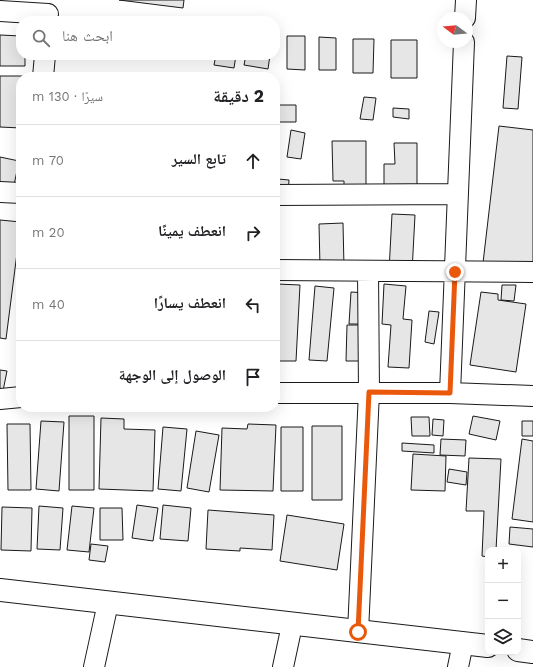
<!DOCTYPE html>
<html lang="ar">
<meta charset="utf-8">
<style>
:root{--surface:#fff;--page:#f6f6f6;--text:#202124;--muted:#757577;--line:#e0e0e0}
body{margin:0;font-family:"Work Sans","Noto Naskh Arabic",sans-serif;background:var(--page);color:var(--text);direction:rtl}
.controls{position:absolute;right:12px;bottom:12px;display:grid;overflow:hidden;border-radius:8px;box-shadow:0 4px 16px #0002}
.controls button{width:36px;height:36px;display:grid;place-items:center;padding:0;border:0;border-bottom:1px solid var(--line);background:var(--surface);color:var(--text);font:20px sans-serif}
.compass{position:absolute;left:437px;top:12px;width:36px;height:36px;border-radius:50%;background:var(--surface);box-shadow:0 4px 16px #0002;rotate:286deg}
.stop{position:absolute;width:12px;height:12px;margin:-9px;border:3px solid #ea580c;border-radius:50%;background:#fff}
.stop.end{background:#ea580c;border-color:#fff;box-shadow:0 1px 4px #0008}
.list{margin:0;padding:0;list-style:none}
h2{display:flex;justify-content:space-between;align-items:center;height:52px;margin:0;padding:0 16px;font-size:17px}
h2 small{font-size:13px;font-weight:400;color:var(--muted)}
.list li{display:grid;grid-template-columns:26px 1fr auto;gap:12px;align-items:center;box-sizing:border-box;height:72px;padding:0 16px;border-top:1px solid var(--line)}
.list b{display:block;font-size:15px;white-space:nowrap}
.list em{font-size:13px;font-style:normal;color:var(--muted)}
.icon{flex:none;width:22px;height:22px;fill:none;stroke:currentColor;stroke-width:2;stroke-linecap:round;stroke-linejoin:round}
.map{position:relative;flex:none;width:533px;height:667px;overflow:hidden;direction:ltr}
.search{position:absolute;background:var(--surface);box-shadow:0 4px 16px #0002;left:16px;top:16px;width:264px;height:44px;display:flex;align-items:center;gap:10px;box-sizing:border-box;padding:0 14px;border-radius:16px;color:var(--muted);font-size:15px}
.panel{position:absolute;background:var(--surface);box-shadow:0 4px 16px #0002;left:16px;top:72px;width:264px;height:340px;border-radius:16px;direction:rtl}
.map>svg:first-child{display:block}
.building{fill:#e6e6e6;stroke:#1a1a1a}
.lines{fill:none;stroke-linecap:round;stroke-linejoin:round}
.street-casing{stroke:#1a1a1a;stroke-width:22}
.secondary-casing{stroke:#1a1a1a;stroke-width:24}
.street{stroke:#fff;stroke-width:20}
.secondary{stroke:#fff;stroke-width:22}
.route{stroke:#ea580c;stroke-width:5}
</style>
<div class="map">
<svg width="533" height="667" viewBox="0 0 533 667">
<rect width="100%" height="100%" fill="#fff"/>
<path class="building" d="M 119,0 L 184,0 L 183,8 Z
M 0,35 L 21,36 L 21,55 L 25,55 L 25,66 L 0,66 Z
M 287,36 L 305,36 L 305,70 L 287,69 Z
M 319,37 L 336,38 L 336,70 L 319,70 Z
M 353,39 L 374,39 L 373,73 L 353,73 Z
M 391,40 L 417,40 L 417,78 L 391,78 Z
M 216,55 L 236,55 L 234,68 L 214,65 Z
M 246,55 L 270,55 L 268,69 L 244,65 Z
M 507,56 L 522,57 L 518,109 L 503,108 Z
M 0,76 L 26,76 L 21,77 L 21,128 L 0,127 Z
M 364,97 L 376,98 L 373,120 L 360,119 Z
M 278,105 L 296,105 L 296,122 L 278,122 Z
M 393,108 L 409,109 L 409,119 L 393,117 Z
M 499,126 L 533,130 L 533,268 L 483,263 Z
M 291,130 L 305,133 L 301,159 L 287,157 Z
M 332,141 L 366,141 L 366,198 L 344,198 L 344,181 L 333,181 Z
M 394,143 L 417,143 L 417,195 L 384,195 L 384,164 L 395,164 Z
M 0,157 L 19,161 L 13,190 L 0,187 Z
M 278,179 L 289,180 L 288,195 L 278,195 Z
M 392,214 L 415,215 L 412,272 L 389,271 Z
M 0,220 L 21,222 L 6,339 L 0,338 Z
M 343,223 L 344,267 L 320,267 L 319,224 Z
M 277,284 L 300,285 L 296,361 L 275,361 Z
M 384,284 L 406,286 L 403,319 L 412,320 L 409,368 L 388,367 L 391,325 L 382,324 Z
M 502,285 L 516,285 L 514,301 L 501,300 Z
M 315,286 L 334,288 L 327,361 L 309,360 Z
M 351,292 L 367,293 L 366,324 L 349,324 Z
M 481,292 L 498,294 L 498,300 L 526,304 L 516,372 L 470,365 Z
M 429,311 L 439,312 L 434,344 L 425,342 Z
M 347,325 L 368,325 L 367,361 L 346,361 Z
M 0,370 L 7,371 L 3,391 L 0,390 Z
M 69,416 L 94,416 L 94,490 L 69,490 Z
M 473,416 L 500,421 L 496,440 L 469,434 Z
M 411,417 L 429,417 L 430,436 L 412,436 Z
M 101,418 L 124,419 L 124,429 L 155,430 L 153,491 L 99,489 Z
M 433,419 L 444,420 L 443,436 L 432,435 Z
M 41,421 L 64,422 L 59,491 L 36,489 Z
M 522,421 L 533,421 L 533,436 L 522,436 Z
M 7,424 L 30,424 L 31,490 L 8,490 Z
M 248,424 L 276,425 L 273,491 L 220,490 L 222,428 L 247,429 Z
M 312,426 L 342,426 L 342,500 L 312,500 Z
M 163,427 L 187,429 L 181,491 L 158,489 Z
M 281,427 L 303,427 L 303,491 L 281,491 Z
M 196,431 L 219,435 L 209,492 L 187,488 Z
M 441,439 L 466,440 L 465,456 L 440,455 Z
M 522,439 L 533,441 L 533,522 L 512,519 Z
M 402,443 L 434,445 L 434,453 L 402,451 Z
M 413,454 L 446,456 L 445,491 L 411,490 Z
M 469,458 L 501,459 L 496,550 L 488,550 L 488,557 L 482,556 L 484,511 L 466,511 Z
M 449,469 L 467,472 L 466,485 L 447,482 Z
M 137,505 L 158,508 L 153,541 L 132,538 Z
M 163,505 L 191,508 L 188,541 L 160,539 Z
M 39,506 L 63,508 L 60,550 L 37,549 Z
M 72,506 L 94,508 L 89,552 L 67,550 Z
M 2,507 L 32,508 L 31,551 L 1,550 Z
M 100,508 L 122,508 L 123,540 L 100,540 Z
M 208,510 L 274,515 L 272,550 L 240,548 L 240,551 L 206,549 Z
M 287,515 L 344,524 L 337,570 L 280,561 Z
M 510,527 L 533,529 L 533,547 L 509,544 Z
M 91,544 L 108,546 L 105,562 L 89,560 Z"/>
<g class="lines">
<defs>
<path id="street" d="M 0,11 L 48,14
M 465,18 L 466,0
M 43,77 L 45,55
M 0,192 L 21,193
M 275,195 L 458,194
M 275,270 L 533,272
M 275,393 L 450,393 L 533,396
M 450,393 L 464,42
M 0,399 L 21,397
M 358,632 L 369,392 L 368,271
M 94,667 L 108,603
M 283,667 L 292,625
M 458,667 L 463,643"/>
<path id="secondary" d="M 0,590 L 488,646
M 518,650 L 533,652"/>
</defs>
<use href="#street" class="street-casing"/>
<use href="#secondary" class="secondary-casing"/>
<use href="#street" class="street"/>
<use href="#secondary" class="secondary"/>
</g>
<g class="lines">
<path class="route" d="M 358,632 L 369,392 L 450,393 L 455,272"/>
</g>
</svg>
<div class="controls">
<button>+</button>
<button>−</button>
<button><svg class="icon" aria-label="layers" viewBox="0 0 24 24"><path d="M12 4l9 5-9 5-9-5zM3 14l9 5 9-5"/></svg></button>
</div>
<svg class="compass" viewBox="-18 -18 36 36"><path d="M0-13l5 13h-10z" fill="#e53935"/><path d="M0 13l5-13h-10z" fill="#757577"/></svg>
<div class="stop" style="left:358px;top:632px"></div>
<div class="stop end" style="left:455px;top:272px"></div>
<div class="search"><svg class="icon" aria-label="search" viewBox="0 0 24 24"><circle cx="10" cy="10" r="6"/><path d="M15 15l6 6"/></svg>ابحث هنا</div>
<section class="panel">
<h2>2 دقيقة<small>سيرًا · 130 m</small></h2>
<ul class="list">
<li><svg class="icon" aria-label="ahead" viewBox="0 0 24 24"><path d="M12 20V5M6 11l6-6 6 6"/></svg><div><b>تابع السير</b></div><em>70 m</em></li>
<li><svg class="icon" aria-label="right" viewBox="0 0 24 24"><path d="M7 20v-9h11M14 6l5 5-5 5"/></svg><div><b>انعطف يمينًا</b></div><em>20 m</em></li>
<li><svg class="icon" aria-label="left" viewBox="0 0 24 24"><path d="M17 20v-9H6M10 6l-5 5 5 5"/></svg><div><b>انعطف يسارًا</b></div><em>40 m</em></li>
<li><svg class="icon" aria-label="arrive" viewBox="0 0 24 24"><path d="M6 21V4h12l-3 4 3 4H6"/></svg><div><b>الوصول إلى الوجهة</b></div></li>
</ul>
</section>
</div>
